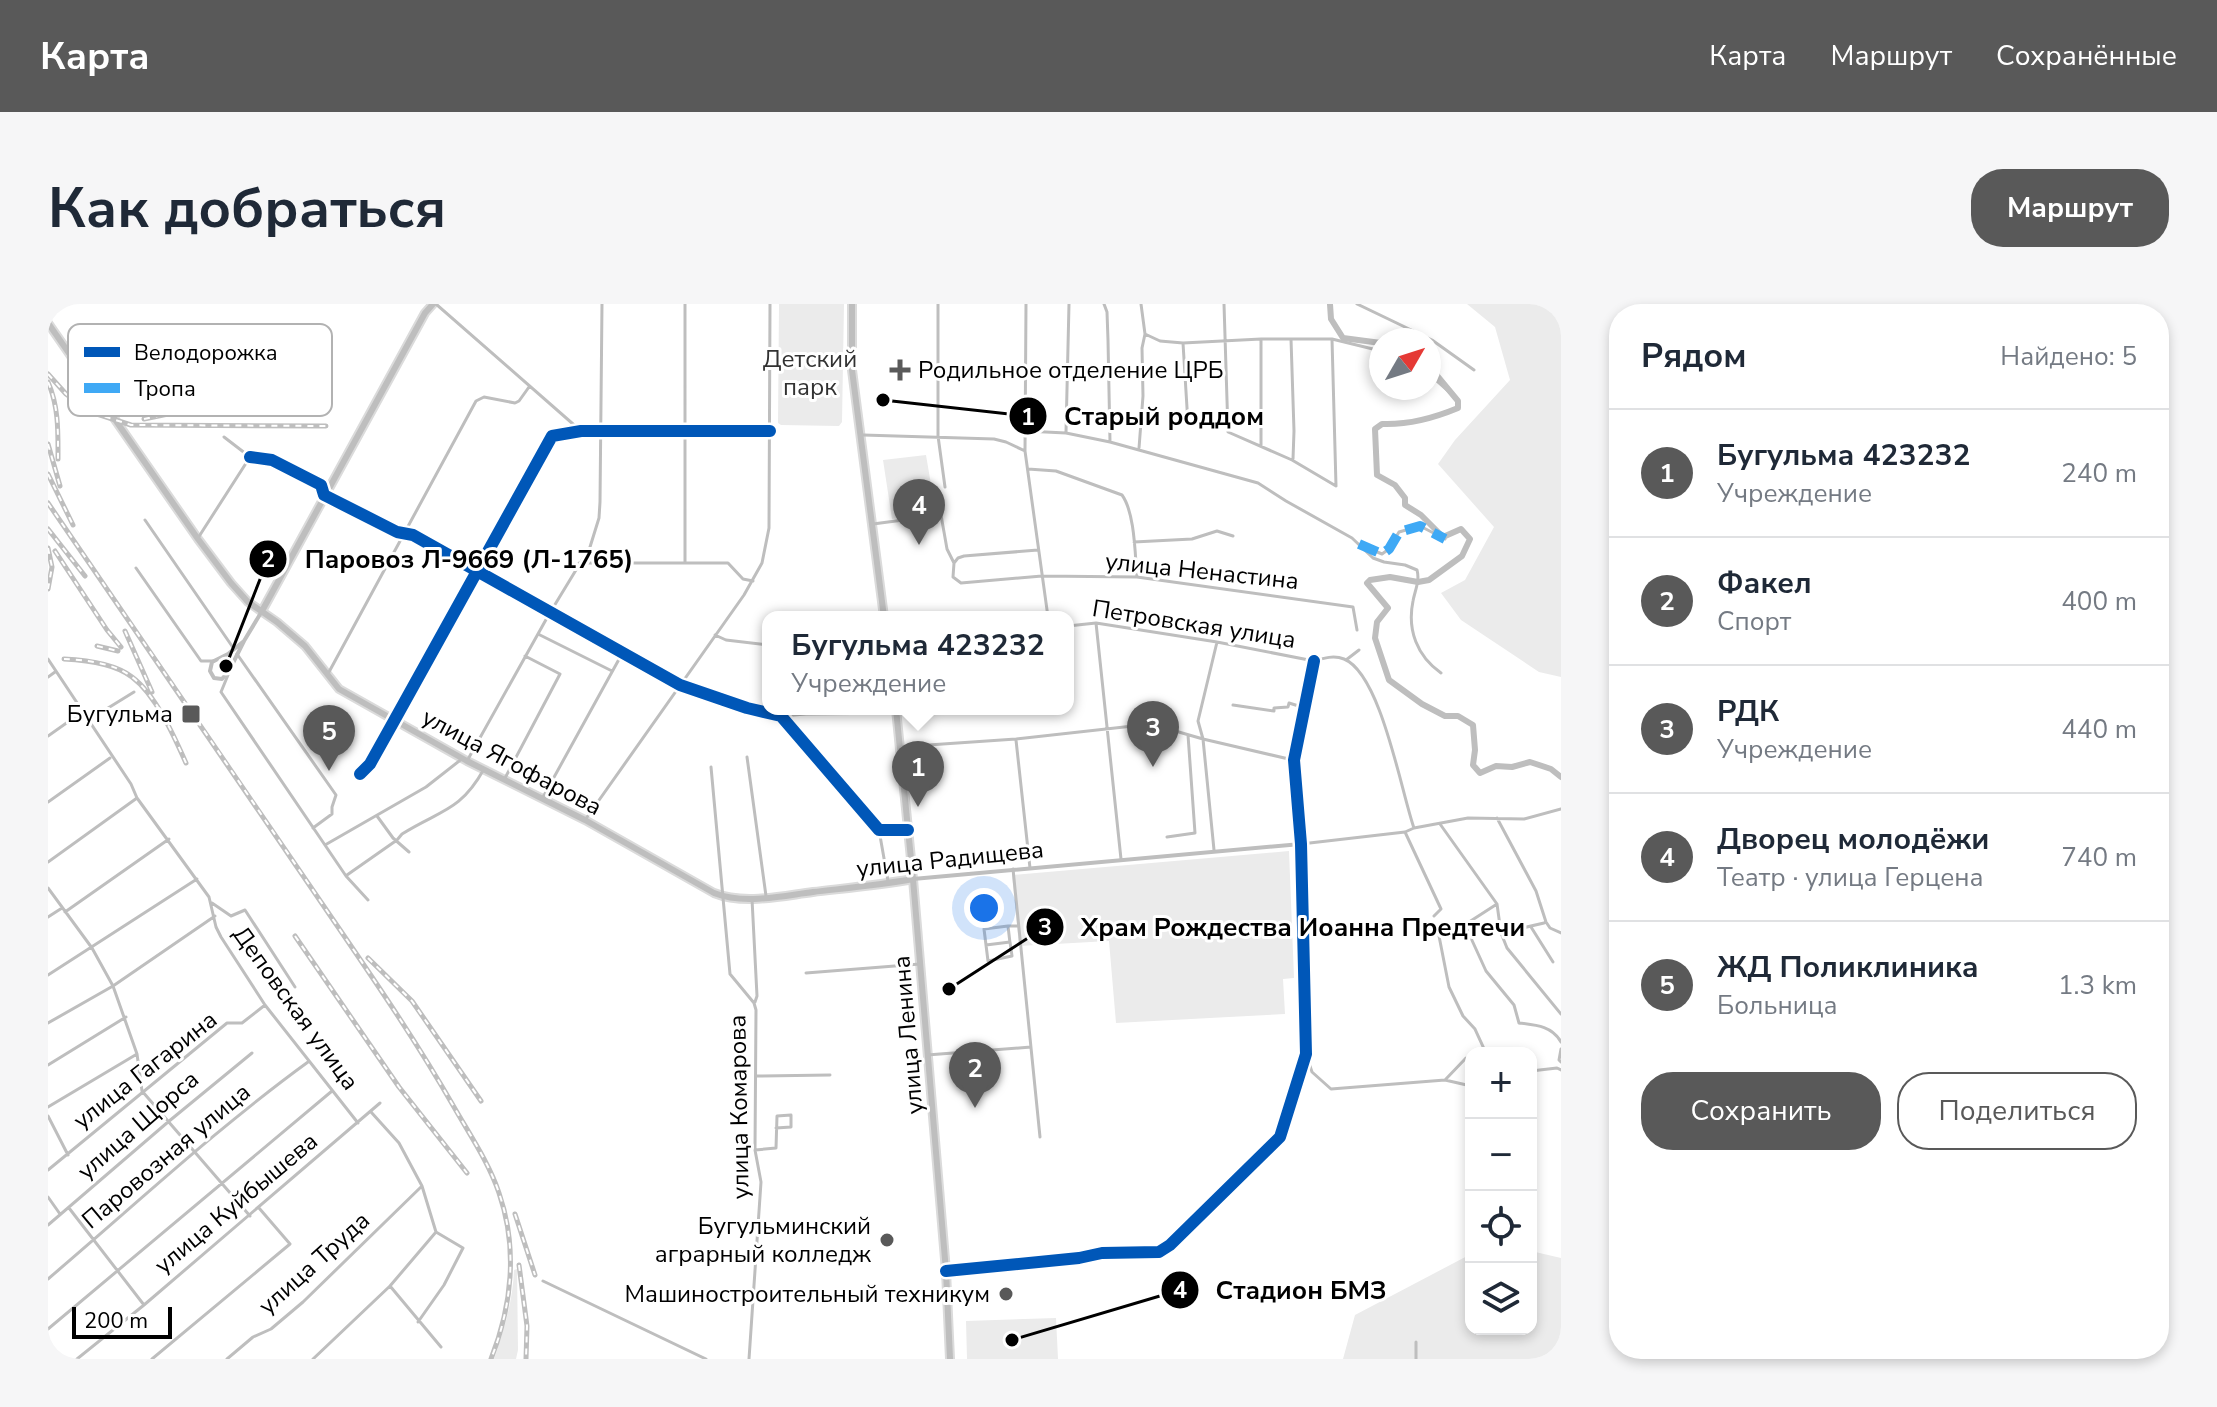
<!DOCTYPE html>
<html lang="ru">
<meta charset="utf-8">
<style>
:root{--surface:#fff;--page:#f6f6f7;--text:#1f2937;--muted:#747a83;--line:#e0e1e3;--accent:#595959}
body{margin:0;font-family:"Nunito Sans",sans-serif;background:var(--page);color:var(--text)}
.controls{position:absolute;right:24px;bottom:24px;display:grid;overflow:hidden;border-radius:16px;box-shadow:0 4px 12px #0003}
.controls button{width:72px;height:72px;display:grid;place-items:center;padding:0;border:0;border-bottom:2px solid var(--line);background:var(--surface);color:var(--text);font:40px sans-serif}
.compass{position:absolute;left:1321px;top:24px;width:72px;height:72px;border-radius:50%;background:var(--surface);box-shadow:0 4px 12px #0003;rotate:51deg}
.scale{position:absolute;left:24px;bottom:20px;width:100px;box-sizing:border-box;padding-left:8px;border:4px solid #000;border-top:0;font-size:22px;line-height:28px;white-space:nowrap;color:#000;-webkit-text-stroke:6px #fff;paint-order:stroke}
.you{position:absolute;left:936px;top:604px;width:28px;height:28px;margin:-20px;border:6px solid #fff;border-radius:50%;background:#1a73e8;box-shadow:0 0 0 12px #1a73e833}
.badge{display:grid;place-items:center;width:52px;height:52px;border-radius:50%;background:var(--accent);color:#fff;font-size:26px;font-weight:700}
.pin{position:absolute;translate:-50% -66px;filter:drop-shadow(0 2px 4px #0008)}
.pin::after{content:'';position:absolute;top:42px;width:28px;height:24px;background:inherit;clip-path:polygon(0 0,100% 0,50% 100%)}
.popup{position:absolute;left:714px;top:307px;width:312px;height:104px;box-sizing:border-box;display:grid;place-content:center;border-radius:16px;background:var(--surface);filter:drop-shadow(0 2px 6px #0005);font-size:26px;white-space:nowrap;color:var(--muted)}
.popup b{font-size:30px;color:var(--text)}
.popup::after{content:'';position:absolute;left:50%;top:100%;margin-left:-16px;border:16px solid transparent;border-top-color:var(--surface)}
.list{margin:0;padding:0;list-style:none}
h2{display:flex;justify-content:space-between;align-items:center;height:104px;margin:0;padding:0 32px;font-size:34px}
h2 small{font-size:26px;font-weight:400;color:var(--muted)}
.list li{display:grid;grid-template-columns:52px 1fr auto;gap:24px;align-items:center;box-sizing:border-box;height:128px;padding:0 32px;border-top:2px solid var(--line)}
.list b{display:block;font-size:30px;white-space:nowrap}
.list p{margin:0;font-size:26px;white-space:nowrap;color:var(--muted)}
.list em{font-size:26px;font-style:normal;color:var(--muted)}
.actions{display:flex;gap:16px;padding:24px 32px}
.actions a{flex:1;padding:18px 0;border:2px solid var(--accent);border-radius:32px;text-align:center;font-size:28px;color:var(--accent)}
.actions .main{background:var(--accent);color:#fff}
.icon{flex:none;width:44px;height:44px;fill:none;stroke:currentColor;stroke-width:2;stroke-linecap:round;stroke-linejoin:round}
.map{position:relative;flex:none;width:1513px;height:1055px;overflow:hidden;border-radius:32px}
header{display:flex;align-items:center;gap:48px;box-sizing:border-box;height:112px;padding:0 40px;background:var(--accent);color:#fff}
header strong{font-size:38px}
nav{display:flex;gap:44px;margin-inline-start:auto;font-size:28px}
.intro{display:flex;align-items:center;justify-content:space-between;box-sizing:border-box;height:192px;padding:0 48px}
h1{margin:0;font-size:56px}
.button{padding:20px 36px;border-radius:32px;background:var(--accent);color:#fff;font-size:28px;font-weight:700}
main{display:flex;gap:48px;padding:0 48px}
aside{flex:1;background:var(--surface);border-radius:32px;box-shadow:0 4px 12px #0003}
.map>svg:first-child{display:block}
.green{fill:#ebebeb}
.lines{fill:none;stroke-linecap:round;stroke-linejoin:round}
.river{stroke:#bebebe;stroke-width:6}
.primary-casing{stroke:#dbdbdb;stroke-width:10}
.minor{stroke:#bebebe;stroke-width:3}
.tertiary{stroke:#bebebe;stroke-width:4}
.primary{stroke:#bebebe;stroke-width:6}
.rail-casing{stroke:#bebebe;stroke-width:5}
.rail{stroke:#fff;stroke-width:2;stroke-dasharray:6;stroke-linecap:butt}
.quiet{stroke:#3fa9f5;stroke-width:10;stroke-dasharray:20 10;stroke-linecap:butt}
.cycleway-casing{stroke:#fff;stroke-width:17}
.cycleway{stroke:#0057b8;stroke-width:12}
.poi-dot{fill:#595959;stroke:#fff;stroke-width:3}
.labels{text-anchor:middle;stroke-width:6;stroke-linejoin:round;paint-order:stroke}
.park-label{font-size:24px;fill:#323232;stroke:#fff}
.poi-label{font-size:24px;fill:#000;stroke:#fff;text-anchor:end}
.street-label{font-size:24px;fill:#000;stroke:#fff}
.key{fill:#fff;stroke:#b2b2b2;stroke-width:2}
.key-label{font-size:22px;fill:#000}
.leader{fill:none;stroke:#000;stroke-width:3}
.callout-dot{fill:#000;stroke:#fff;stroke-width:3}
.mark-label{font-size:24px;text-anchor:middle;font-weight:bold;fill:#fff}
.callout-label{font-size:26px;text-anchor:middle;font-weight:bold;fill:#000;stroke:#fff;stroke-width:6;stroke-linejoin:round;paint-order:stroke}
</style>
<header>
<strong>Карта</strong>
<nav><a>Карта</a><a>Маршрут</a><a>Сохранённые</a></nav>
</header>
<div class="intro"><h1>Как добраться</h1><a class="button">Маршрут</a></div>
<main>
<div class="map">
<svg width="1513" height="1055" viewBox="0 0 1513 1055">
<rect width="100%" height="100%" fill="#fff"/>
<path class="green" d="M 731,0 L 796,0 L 794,118 L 791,122 L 733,121 L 730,119 Z
M 1419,0 L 1513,0 L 1513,373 L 1491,368 L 1413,316 L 1393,289 L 1417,276 L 1446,223 L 1390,160 L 1407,136 L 1462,76 L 1447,23 Z
M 878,151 L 888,210 L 844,215 L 835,156 Z
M 1241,547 L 1246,674 L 1235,675 L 1237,710 L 1068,719 L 1061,637 L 971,642 L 964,571 Z
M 1483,947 L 1513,954 L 1513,1055 L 1295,1055 L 1307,1011 L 1423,950 L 1423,1025 L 1483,1025 Z
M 469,965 L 470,1046 L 468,1055 L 446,1055 C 456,1027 465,996 466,966 Z
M 1008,1014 L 1010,1055 L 919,1055 L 918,1017 Z"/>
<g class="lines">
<path class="river" d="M 1282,0 L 1283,15 L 1295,34 L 1333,39
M 1381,62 L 1410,97 L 1410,104 C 1386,114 1361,121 1334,120 L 1327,125 L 1329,171 L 1347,181 L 1357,194 L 1357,201 L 1373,211 L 1395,233 L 1413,225 L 1422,235 L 1414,252 L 1381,276 L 1370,278 L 1342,273 L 1322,276 L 1319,279 L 1340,304 L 1329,318 L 1327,334 L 1341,376 L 1374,400 L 1397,412 L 1410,412 L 1425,421 L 1427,446 L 1425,461 L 1432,469 L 1448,462 L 1464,463 L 1482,458 L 1503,465 L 1513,473"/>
<defs>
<path id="primary" d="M 804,0 L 804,66 L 836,313
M 0,19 L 150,235 L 183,279 L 200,298 L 229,318 L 257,342 L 291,385 L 419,457 L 537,516 L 666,589 C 696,601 733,592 765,588 C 799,584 832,581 865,575
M 214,307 L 377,9 L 385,0
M 848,405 L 865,575 L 898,967 L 902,1055"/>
</defs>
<use href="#primary" class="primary-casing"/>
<path class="minor" d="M 388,0 L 533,127
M 890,0 L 890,132 L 897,183
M 978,0 L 977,147 L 1000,313
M 1056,0 L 1059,8 L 1060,36 L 1062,138
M 1176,0 L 1180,128 L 1244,156 L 1288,182
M 1309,0 L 1384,36 L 1426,66
M 1097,30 L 1112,37 L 1135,39 L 1213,35 L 1284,35 L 1333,47
M 1213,35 L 1213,142
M 1243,35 L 1246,127 L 1245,155
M 1284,35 L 1288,182
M 1135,39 L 1140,120
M 1381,70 L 1401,88
M 977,127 L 1018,129 L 1062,138 L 1210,179 L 1238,197 L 1304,234 L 1325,254 L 1336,258 L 1357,261 L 1369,266 C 1372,277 1367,286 1365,297 C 1359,326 1369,352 1393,369
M 1018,128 L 1021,0
M 815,131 L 946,135 L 958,138 L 977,147
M 176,133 L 202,153
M 1091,144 L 1095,92 L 1094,44 L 1097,30 L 1093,0
M 202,153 L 224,156 L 273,181 L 276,191 L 282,194 L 349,228 L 365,231 L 632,381 L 699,404 L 733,412 L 831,526 L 858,526
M 980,165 L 1008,167 L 1074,191 C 1087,209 1087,251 1089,273
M 97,216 L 186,345
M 825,220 L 893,211 L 899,245 L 906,259 L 905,273 L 913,279 L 994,272 L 1089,273 L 1305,303 L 1309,326
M 150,234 L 202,153
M 1086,238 L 1144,235 L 1169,227 L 1185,232
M 1315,242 L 1334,250 L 1341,245 L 1351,228 L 1372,222 L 1397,235
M 637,258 L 637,0
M 531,259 L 680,259 L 695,275 L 705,277
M 906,259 L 910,254 L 916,252 L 990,246
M 88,264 L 153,357 L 166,357
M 1048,319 L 1073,555
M 1020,322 L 1048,319 L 1169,338 L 1266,357 C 1276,354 1286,351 1296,355 C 1333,370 1353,487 1366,524
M 490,330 L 564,367
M 667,331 L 678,336 L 720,341
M 189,350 L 288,491 L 284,503 L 284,510 L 265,524
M 0,355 L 83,480 L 89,494 L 161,593 L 168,623 L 173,633 L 217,701 L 310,819
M 1298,356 L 1311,346
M 1266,357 L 1246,456 L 1253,540 L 1357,528 L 1366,524 L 1420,514 L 1476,515 L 1513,505
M 281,368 L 428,97 L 436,93 L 467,99 L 471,97 L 481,83
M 180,371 L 173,388 L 298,572 L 320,596
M 0,373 L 7,368
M 1185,401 L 1226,407 L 1226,404 L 1240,403 L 1241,399 L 1257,404
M 733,412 L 758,410 L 848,409
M 39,417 L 86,388
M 0,432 L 34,408
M 968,436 L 982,564
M 851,443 L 968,435 L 1103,420 L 1155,435 L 1245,456
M 699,453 L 718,592
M 419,457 L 500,312 L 542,243 L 551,214 L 552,198 L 554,0
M 663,463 L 682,670 L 706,699 L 708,706 L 707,846 L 713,878 L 701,1055
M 312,470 L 322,460 L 346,417 L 504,132 L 533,127 L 722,127
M 456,476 L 512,370 L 477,352
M 494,495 L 575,348
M 0,498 L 62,454
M 329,512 L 345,534 L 361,548
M 1449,514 L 1488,587 L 1498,618 L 1502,624 L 1513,629
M 537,516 L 696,291 L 714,259 L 721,224 L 722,0
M 1392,520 L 1449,600 L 1453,629 L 1459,644 L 1513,710
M 831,526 L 840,577
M 1357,528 L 1393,605 L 1386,612
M 1119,533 L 1147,529 L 1140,431
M 277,541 L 378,483 L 415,454
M 1166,546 L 1155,435 L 1150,417 L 1169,338
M 0,558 L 89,494
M 965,565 L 992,833
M 299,571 L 349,536 L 354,530 C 392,506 412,508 436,465
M 0,584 L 44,644 L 65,682 L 89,750 L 94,787 L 202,912
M 704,595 L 709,692 L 707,698
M 164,599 L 183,612 L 197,606 L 247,683
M 17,608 L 121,535
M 0,613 L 14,604
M 1417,621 L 1438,667 L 1466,701 L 1471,719 C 1488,721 1504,722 1513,738
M 1483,623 L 1505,658
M 1453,629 L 1496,619
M 962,639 L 960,622 L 971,622
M 938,641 L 962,638 L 964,652 L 940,657 L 936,625 L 960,622
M 758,669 L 872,660
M 0,671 L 149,575
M 0,719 L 65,682 L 167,612
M 1513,745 L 1511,756 L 1513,758
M 1438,749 L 1427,725 L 1415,712 L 1401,683 L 1391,632 L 1404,629 L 1449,600
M 1258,750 L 1264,768 L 1283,785 L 1397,776 L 1423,782
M 879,751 L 983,743
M 0,761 L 78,713
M 1483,767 L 1509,764 L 1513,766
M 708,772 L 782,771
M 1397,776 L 1418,754
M 0,803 L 89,750
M 323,808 L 351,839 L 374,882 L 388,928 L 415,944 L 396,981 L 370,1018
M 0,812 L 20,851
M 707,846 L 728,844 L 729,812 L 743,811 L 743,823 L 728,824
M 0,866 L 179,719 L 194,719 L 217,701
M 0,893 L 12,910
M 21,904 L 96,1001
M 0,921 L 120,818 L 204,749
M 0,975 C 86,902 169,824 260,758
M 495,977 L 658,1055
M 342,982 L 393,1043
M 0,1025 L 284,787
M 29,1055 L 96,1001 L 332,799
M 104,1055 L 242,940 L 211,904
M 179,1055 L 205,1033 L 223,1025 L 255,998 L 374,882
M 265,1055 L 342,982 L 388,928
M 1368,1055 L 1368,1038"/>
<path class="tertiary" d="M 196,337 L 180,350 L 164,358 L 162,367 L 166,374 L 174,375 L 181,367 L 196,337 L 214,307
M 865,575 L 1253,540 L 1258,750 L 1235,828 L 1232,833 L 1122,941 L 1111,948 L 1054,949 L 1031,954 L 898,967"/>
<use href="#primary" class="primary"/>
<defs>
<path id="rail" d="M 0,70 L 18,90 L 33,101 L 49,110 L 83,121 L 278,122
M 0,78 C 11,103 10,129 10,155
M 96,115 L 144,105 L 233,103
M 0,140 L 12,182
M 0,170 L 25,221
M 0,199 C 96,339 192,479 288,620 C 329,680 370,740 406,803 C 422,831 441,859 451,889 C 470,944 464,1002 443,1055
M 0,225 L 37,272
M 0,244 L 4,263 L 0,285
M 7,247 L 59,326 L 73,343
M 77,327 L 104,388
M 49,342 L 70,347
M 16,355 C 38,356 66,359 84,373 C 108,391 126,432 138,459
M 247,632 L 351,783 L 419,869
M 320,654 L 364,697 L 433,797
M 467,910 L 487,971
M 471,961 L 479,1022 L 478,1055"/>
</defs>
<use href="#rail" class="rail-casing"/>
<use href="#rail" class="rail"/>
<path class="quiet" d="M 1311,240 L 1334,250 L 1341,245 L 1351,228 L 1372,222 L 1397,235"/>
<defs>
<path id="cycleway" d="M 202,153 L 224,156 L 273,181 L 276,191 L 282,194 L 349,228 L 365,231 L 632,381 L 699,404 L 733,412 L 831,526 L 860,526
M 312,470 L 322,460 L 346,417 L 504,132 L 533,127 L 722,127
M 898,967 L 1031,954 L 1054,949 L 1111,948 L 1122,941 L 1232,833 L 1258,750 L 1253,540 L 1246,456 L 1266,357"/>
</defs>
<use href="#cycleway" class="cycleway-casing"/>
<use href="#cycleway" class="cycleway"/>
</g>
<g class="poi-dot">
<path d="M848 54h8v8h8v8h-8v8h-8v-8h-8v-8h8z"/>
<rect x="133" y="400" width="20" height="20" rx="4"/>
<circle cx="839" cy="936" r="8"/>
<circle cx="958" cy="990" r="8"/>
</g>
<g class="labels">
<g class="park-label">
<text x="762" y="63">Детский<tspan x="762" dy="28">парк</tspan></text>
</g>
<g class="poi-label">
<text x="870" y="74" text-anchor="start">Родильное отделение ЦРБ</text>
<text x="125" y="418">Бугульма</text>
<text x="823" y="930">Бугульминский<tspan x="823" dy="28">аграрный колледж</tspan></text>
<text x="942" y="998">Машиностроительный техникум</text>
</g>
<g class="street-label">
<text transform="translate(1154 267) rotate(6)" y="8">улица Ненастина</text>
<text transform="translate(1146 320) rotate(9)" y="8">Петровская улица</text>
<text transform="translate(464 458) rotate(28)" y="8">улица Ягофарова</text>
<text transform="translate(902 555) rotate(-6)" y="8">улица Радищева</text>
<text transform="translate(248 704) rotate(54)" y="8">Деповская улица</text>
<text transform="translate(860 731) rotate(-95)" y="8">улица Ленина</text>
<text transform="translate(97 766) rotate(-38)" y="8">улица Гагарина</text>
<text transform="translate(691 803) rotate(-91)" y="8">улица Комарова</text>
<text transform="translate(90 821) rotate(-41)" y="8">улица Щорса</text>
<text transform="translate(118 852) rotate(-40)" y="8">Паровозная улица</text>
<text transform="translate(188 899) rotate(-40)" y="8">улица Куйбышева</text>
<text transform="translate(266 959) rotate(-42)" y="8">улица Труда</text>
</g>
</g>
<rect x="20" y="20" width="264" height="92" rx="12" class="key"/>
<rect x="36" y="43" width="36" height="10" fill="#0057b8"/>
<rect x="36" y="79" width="36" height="10" fill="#3fa9f5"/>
<g class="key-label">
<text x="86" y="56">Велодорожка</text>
<text x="86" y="92">Тропа</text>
</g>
<path class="leader" d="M835 96L980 112M178 362L220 255M901 685L997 623M964 1036L1132 986"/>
<g class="callout-dot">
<circle cx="835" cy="96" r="8"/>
<circle cx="178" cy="362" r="8"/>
<circle cx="901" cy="685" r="8"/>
<circle cx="964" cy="1036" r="8"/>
<circle cx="980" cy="112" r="20"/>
<circle cx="220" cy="255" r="20"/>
<circle cx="997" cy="623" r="20"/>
<circle cx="1132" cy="986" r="20"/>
</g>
<g class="mark-label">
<text x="980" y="121">1</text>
<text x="220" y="263">2</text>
<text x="997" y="631">3</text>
<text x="1132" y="994">4</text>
</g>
<g class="callout-label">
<text x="1116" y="121">Старый роддом</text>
<text x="421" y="264">Паровоз Л-9669 (Л-1765)</text>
<text x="1255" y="632">Храм Рождества Иоанна Предтечи</text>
<text x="1253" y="995">Стадион БМЗ</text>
</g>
</svg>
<div class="controls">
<button>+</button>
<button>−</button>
<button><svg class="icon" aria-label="locate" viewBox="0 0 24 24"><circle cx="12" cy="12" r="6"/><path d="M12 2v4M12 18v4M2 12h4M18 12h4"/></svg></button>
<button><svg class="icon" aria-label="layers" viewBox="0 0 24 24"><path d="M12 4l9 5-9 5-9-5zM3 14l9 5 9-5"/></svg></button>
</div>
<svg class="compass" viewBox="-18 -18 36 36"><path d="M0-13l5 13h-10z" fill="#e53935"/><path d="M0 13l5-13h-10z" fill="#747a83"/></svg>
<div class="scale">200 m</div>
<div class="you"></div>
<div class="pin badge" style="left:870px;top:503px">1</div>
<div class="popup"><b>Бугульма 423232</b>Учреждение</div>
<div class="pin badge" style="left:927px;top:804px">2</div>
<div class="pin badge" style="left:1105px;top:463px">3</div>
<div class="pin badge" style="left:871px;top:241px">4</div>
<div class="pin badge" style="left:281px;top:467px">5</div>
</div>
<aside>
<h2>Рядом<small>Найдено: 5</small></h2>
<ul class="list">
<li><span class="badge">1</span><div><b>Бугульма 423232</b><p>Учреждение</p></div><em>240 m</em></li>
<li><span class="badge">2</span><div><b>Факел</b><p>Спорт</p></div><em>400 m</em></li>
<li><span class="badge">3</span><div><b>РДК</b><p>Учреждение</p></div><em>440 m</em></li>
<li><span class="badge">4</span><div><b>Дворец молодёжи</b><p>Театр · улица Герцена</p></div><em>740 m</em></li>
<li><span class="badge">5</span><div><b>ЖД Поликлиника</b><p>Больница</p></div><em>1.3 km</em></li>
</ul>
<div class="actions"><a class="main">Сохранить</a><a>Поделиться</a></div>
</aside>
</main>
